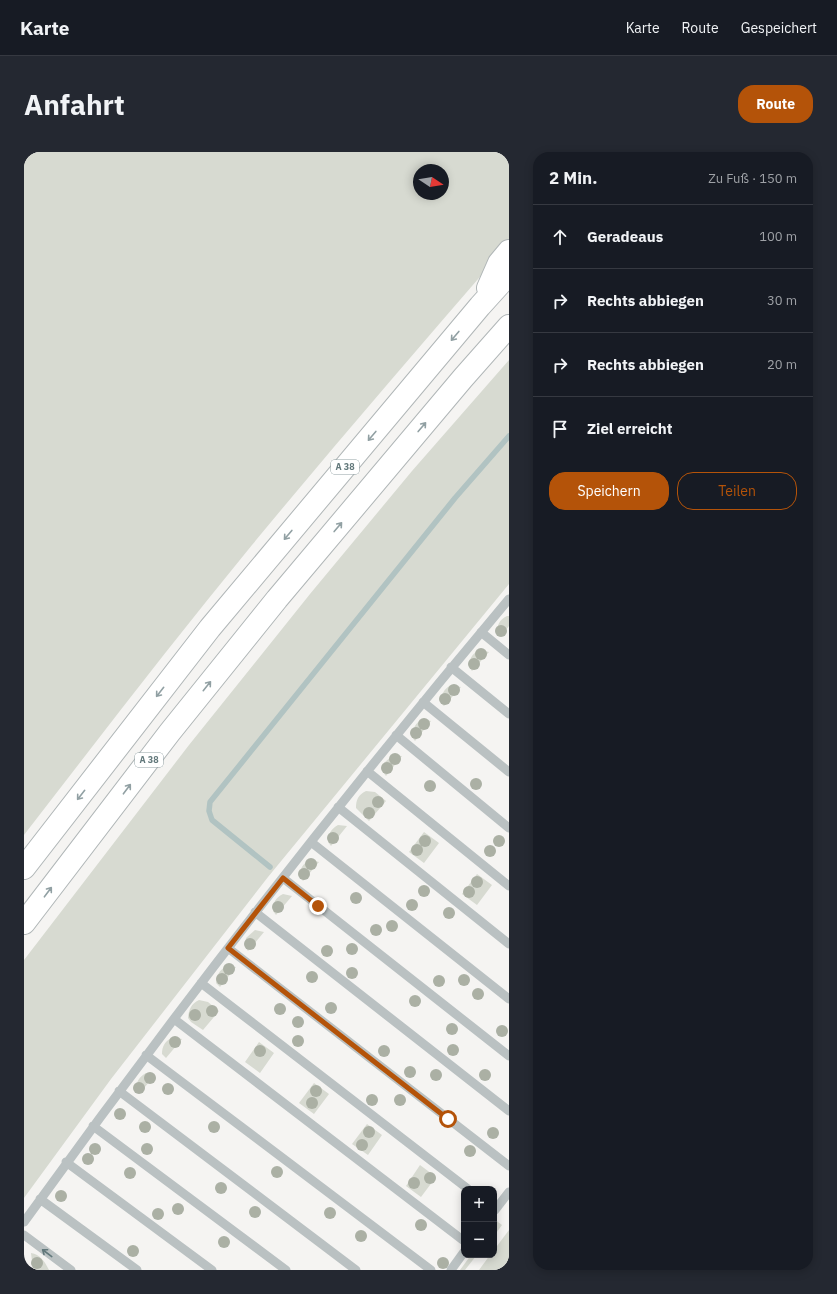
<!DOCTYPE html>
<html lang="de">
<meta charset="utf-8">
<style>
:root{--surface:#171b24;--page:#242831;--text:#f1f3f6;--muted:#9ea1a6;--line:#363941;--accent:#b45309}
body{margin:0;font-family:"IBM Plex Sans",sans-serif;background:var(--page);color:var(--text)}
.controls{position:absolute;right:12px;bottom:12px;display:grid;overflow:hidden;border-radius:8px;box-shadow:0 2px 10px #0003}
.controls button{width:36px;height:36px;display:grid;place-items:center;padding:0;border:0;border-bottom:1px solid var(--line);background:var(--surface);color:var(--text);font:20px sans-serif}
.compass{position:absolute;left:389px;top:12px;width:36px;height:36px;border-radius:50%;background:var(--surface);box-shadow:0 2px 10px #0003;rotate:102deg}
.stop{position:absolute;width:12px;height:12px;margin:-9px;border:3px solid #b45309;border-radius:50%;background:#fff}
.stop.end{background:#b45309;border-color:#fff;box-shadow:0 1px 4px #0008}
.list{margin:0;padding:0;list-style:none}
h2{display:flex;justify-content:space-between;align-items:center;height:52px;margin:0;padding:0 16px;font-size:17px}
h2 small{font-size:13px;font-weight:400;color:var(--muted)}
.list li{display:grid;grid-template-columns:26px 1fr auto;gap:12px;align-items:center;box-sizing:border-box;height:64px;padding:0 16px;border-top:1px solid var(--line)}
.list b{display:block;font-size:15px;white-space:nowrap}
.list em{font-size:13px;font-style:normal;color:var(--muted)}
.actions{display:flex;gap:8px;padding:12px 16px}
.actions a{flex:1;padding:9px 0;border:1px solid var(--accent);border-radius:16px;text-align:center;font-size:14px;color:var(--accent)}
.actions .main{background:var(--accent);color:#fff}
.icon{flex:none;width:22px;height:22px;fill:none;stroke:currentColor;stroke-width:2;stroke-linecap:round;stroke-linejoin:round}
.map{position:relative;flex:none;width:485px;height:1118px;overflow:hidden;border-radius:16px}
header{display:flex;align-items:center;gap:24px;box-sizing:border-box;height:56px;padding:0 20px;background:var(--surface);border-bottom:1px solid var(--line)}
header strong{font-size:19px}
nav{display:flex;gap:22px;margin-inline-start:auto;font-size:14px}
.intro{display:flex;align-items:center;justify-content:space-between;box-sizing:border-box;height:96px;padding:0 24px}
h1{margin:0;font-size:28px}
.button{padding:10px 18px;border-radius:16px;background:var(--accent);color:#fff;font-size:14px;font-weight:700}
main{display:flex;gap:24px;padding:0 24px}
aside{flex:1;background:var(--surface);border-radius:16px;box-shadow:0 2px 10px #0003}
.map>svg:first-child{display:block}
.green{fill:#d7dad1;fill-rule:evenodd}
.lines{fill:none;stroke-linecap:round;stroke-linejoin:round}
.stream{stroke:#b1c3c2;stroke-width:5.5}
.highway-casing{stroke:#b0b6b7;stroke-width:24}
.lane{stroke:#bac1c2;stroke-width:9}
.highway{stroke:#fff;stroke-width:22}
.tree{fill:#abb0a4}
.oneway{stroke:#91a0a3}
.oneway2{stroke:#62787b}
.route{stroke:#b45309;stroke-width:5}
.labels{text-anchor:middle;stroke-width:4;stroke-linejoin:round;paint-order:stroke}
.shield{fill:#fff;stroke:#91a0a3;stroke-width:1}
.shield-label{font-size:9px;font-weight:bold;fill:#62787b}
</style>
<header>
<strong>Karte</strong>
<nav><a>Karte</a><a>Route</a><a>Gespeichert</a></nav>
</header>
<div class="intro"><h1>Anfahrt</h1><a class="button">Route</a></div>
<main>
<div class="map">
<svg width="485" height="1118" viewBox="0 0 485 1118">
<rect width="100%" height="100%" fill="#f5f4f2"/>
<path class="green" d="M 0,0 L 485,0 L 485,90 L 474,104 C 391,200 308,296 228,393 C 150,488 75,586 0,683 ZM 395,18 L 419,18 L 419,42 L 395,42 Z
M 485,208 L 485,432 L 244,725 L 87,927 L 0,1046 L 0,808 L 165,593 L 286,442 L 388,319 Z
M 483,464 L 485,464 L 485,474 L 476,485 L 473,482 C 473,473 475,468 483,464 Z
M 455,498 L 465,500 L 448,519 L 445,515 C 445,507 448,502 455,498 Z
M 427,533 L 437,535 L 420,554 L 417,551 C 417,542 420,537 427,533 Z
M 399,567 L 407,569 L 391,589 L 388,585 C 389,576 391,571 399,567 Z
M 369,603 L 378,604 L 362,624 L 359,620 L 360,611 Z
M 342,639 L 351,640 L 362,649 L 345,669 L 332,656 C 332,648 334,643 342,639 Z
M 314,673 L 323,674 L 307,694 L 304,690 C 304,682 307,677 314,673 Z
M 400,680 L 415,691 L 400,711 L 385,700 Z
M 286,708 L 295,710 L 279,729 L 276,725 C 276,717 278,712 286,708 Z
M 453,722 L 468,733 L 453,753 L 438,742 Z
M 259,742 L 268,744 L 252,763 L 249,759 C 249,751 251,746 259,742 Z
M 231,778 L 240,780 L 224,799 L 221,795 L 222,786 Z
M 203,814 L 212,815 L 196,835 L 192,831 C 193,823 195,818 203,814 Z
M 175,848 L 184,850 L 195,859 L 179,878 L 167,870 L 164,866 C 165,857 167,852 175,848 Z
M 149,885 L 158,887 L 142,906 L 138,902 C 138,894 141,889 149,885 Z
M 235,890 L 250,901 L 236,921 L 221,910 Z
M 122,921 L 131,923 L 115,942 L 112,938 C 112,930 115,925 122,921 Z
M 290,931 L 305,942 L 290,962 L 275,951 Z
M 343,972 L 358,983 L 344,1003 L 328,992 Z
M 396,1013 L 412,1025 L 397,1045 L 382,1034 Z
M 470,1067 L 478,1073 L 470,1084 Z
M 485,1078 L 485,1118 L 455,1118 L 466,1103 L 470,1103 L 470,1098 Z
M 7,1101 C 16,1102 21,1110 25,1118 L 9,1118 Z
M 447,1103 L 452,1104 L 441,1118 L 436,1118 Z"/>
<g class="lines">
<path class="stream" d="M 246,715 L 188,668 L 185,659 L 186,650 L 431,346 L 485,284"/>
<defs>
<path id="highway" d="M 464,136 L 475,111 L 485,99
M 0,716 L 186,476 L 456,154 L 485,122
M 0,771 L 146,580 L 253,447 L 439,226 L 485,174"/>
</defs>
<use href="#highway" class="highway-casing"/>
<path class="lane" d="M 457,480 L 485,503
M 427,515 L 485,562
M 399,550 L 485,620
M 372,583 L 485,676
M 343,619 L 485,734
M 314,655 L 485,792
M 287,690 L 485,847
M 259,726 L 485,904
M 231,760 L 485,959
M 204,796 L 485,1014
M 177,831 L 444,1037
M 150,867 L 440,1089
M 122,903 L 407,1118
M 95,939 L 332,1118
M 69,974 L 262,1118
M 42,1010 L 188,1118
M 16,1047 L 113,1118
M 470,1057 L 471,1058 L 485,1040
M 0,1070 C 154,856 316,648 485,447
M 0,1083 L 47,1118
M 427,1118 L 440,1100"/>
<use href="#highway" class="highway"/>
</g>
<g class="tree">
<circle cx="477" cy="479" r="6"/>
<circle cx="457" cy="502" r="6"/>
<circle cx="450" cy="512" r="6"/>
<circle cx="430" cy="538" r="6"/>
<circle cx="421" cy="547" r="6"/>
<circle cx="400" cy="572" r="6"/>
<circle cx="392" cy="581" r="6"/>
<circle cx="371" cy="607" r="6"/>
<circle cx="363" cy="616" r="6"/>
<circle cx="452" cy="632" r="6"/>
<circle cx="406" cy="634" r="6"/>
<circle cx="354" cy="650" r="6"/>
<circle cx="345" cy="661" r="6"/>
<circle cx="309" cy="686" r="6"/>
<circle cx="401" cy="689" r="6"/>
<circle cx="475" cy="689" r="6"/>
<circle cx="393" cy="698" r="6"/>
<circle cx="466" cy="699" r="6"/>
<circle cx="287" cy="712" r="6"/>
<circle cx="280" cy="722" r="6"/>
<circle cx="453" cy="730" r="6"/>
<circle cx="400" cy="739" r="6"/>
<circle cx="445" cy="740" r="6"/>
<circle cx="332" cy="746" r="6"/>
<circle cx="388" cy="753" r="6"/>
<circle cx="254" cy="755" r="6"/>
<circle cx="425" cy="761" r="6"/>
<circle cx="368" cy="774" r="6"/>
<circle cx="352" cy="778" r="6"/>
<circle cx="226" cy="792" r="6"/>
<circle cx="328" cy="797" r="6"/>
<circle cx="303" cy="799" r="6"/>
<circle cx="205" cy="817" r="6"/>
<circle cx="328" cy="821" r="6"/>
<circle cx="288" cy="825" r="6"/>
<circle cx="198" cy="827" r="6"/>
<circle cx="440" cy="828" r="6"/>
<circle cx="415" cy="829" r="6"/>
<circle cx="454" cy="842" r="6"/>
<circle cx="391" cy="849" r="6"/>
<circle cx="307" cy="856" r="6"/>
<circle cx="256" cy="857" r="6"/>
<circle cx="188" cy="859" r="6"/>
<circle cx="171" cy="863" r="6"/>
<circle cx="274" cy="870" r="6"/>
<circle cx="428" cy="877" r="6"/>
<circle cx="478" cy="879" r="6"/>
<circle cx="274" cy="889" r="6"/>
<circle cx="151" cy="890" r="6"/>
<circle cx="429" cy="898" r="6"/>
<circle cx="236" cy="899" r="6"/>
<circle cx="360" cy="899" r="6"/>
<circle cx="386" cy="920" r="6"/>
<circle cx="412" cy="923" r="6"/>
<circle cx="461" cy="923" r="6"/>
<circle cx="126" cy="926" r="6"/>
<circle cx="115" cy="936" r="6"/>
<circle cx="144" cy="937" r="6"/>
<circle cx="292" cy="939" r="6"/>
<circle cx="348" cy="948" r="6"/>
<circle cx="376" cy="948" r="6"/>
<circle cx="288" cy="951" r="6"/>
<circle cx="96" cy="962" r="6"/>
<circle cx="121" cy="975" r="6"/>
<circle cx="190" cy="975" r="6"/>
<circle cx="345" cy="980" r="6"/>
<circle cx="469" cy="981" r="6"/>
<circle cx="338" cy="993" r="6"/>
<circle cx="71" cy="997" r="6"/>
<circle cx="123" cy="997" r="6"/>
<circle cx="446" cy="999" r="6"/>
<circle cx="64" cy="1007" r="6"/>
<circle cx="253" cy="1020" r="6"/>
<circle cx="106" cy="1021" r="6"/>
<circle cx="406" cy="1026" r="6"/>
<circle cx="390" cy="1031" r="6"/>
<circle cx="197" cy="1036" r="6"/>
<circle cx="37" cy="1044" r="6"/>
<circle cx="154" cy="1057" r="6"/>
<circle cx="231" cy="1060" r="6"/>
<circle cx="306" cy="1061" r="6"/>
<circle cx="134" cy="1062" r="6"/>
<circle cx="397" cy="1073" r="6"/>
<circle cx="337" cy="1084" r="6"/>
<circle cx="200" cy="1090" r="6"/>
<circle cx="109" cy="1099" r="6"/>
<circle cx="13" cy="1111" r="6"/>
<circle cx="419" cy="1111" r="6"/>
</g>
<defs><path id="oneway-shaft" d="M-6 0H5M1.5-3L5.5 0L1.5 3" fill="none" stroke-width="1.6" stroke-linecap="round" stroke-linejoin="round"/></defs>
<g class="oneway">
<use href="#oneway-shaft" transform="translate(431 184) rotate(130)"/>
<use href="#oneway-shaft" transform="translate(398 275) rotate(-50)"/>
<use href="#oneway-shaft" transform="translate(348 284) rotate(130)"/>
<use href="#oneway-shaft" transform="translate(314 375) rotate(-50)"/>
<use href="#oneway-shaft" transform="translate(264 383) rotate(130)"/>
<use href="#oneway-shaft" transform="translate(183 534) rotate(-51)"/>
<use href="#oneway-shaft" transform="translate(136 540) rotate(128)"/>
<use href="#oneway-shaft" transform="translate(103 637) rotate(-53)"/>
<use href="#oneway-shaft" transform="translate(57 643) rotate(128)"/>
<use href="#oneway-shaft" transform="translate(24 740) rotate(-53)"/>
</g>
<use class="oneway2" href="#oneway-shaft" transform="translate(23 1101) rotate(-143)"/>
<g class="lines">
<path class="route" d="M 294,754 L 259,726 L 204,796 L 424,967"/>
</g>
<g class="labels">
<g class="shield">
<rect x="307" y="308" width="28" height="14" rx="3"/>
<rect x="111" y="601" width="28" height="14" rx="3"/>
</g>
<g class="shield-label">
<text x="321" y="318">A 38</text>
<text x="125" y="611">A 38</text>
</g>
</g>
</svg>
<div class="controls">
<button>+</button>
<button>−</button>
</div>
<svg class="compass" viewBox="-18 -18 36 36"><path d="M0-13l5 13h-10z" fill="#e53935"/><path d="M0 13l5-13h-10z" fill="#9ea1a6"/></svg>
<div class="stop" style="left:424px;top:967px"></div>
<div class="stop end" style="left:294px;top:754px"></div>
</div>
<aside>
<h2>2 Min.<small>Zu Fuß · 150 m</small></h2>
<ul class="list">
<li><svg class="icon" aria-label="ahead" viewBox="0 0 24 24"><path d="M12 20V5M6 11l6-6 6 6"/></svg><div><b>Geradeaus</b></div><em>100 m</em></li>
<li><svg class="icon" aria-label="right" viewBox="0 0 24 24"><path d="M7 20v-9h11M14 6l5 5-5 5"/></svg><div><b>Rechts abbiegen</b></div><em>30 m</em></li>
<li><svg class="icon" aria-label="right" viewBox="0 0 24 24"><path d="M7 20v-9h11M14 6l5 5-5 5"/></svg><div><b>Rechts abbiegen</b></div><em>20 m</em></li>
<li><svg class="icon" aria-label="arrive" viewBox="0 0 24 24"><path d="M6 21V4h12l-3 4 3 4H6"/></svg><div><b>Ziel erreicht</b></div></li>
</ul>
<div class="actions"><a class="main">Speichern</a><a>Teilen</a></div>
</aside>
</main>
